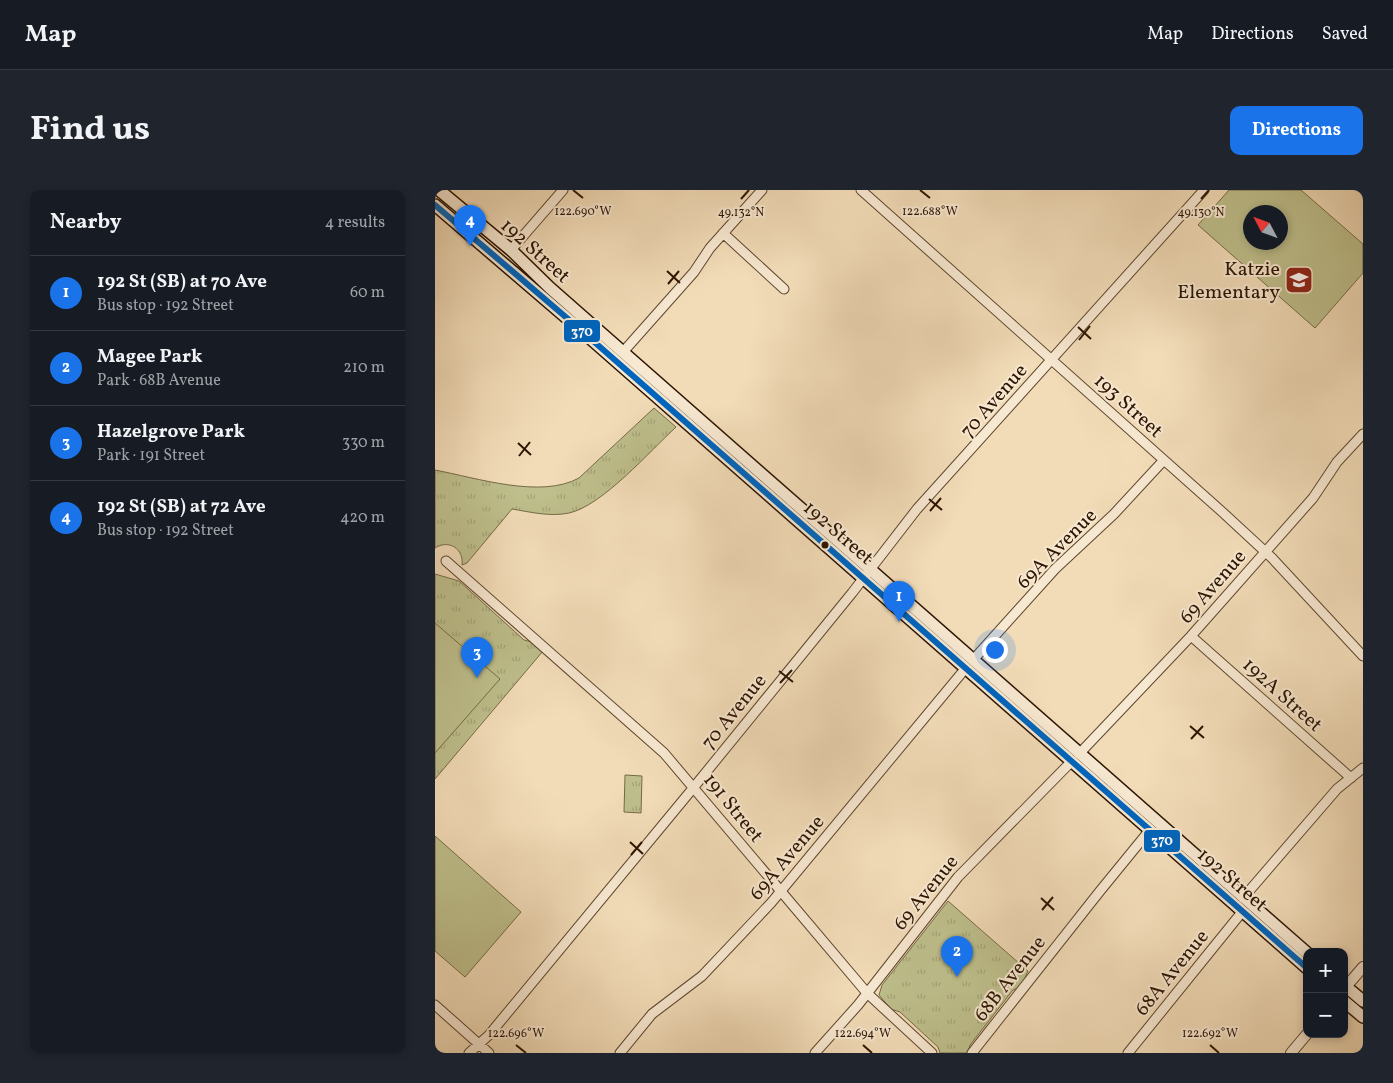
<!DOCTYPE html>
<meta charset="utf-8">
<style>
:root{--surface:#171b24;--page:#20242c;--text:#f1f3f6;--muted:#9ea1a6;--line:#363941;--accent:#1a73e8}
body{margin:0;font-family:Vollkorn,serif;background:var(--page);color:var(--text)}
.controls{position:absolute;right:15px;bottom:15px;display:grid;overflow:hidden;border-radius:10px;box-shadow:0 2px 8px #0003}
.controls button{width:45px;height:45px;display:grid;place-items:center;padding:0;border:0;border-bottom:1px solid var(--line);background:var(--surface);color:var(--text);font:25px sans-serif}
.compass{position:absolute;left:808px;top:15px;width:45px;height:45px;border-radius:50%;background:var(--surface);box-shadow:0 2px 8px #0003;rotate:311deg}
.you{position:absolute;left:559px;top:459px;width:18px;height:18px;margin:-12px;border:4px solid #fff;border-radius:50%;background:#1a73e8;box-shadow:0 0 0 8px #1a73e833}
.badge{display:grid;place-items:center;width:32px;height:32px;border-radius:50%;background:var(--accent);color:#fff;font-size:16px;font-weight:700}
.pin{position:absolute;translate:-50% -41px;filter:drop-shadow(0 1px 2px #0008)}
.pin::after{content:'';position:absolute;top:26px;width:18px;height:15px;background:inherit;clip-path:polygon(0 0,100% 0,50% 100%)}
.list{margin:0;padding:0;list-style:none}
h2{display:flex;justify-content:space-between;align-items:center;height:65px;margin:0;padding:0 20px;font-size:21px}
h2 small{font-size:16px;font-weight:400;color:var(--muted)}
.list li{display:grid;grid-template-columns:32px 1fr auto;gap:15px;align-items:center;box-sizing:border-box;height:75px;padding:0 20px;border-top:1px solid var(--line)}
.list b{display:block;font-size:19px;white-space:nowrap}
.list p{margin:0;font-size:16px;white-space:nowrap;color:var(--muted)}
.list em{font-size:16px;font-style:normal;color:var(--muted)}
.map{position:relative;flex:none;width:928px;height:863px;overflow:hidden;border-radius:10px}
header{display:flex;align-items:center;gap:30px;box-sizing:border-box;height:70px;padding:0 25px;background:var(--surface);border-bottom:1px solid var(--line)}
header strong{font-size:24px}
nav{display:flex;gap:28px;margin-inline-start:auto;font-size:18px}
.intro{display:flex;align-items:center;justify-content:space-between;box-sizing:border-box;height:120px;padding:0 30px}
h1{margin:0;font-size:35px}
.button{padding:12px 22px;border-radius:10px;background:var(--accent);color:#fff;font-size:18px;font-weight:700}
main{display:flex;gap:30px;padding:0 30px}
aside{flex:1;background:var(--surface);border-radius:10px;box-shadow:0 2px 8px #0003}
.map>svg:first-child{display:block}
.park{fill:url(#park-tufts);stroke:#766a46}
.garden{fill:#bebf8c;stroke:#766a46;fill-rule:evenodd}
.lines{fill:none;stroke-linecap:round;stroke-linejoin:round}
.minor-casing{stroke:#5e462e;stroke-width:11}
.tertiary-casing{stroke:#5e462e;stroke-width:12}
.secondary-casing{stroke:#2d1400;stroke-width:14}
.minor{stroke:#f7e8d1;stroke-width:9}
.tertiary{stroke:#f7e8d1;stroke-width:10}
.secondary{stroke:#f7e8d1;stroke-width:11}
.bus-1-casing{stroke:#f7e8d1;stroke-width:10}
.bus-1{stroke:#0065bd;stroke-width:6}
.ticks{fill:none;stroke:#2d1400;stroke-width:2}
.bus-dot{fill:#2d1400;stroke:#f7e8d1;stroke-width:2}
.labels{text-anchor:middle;stroke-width:4;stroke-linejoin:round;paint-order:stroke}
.street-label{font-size:20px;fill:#2d1400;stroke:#f7e8d1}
.poi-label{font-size:20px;fill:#2d1400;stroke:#f7e8d1;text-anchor:end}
.ticks-label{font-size:12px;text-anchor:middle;fill:#2d1400;stroke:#f7e8d1;stroke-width:4;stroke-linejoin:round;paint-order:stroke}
.line-badge{stroke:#f7e8d1;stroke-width:2}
.badge-label{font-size:14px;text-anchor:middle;font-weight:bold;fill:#fff}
</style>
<header>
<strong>Map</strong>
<nav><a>Map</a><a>Directions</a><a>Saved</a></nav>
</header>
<div class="intro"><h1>Find us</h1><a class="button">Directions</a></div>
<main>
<aside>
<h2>Nearby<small>4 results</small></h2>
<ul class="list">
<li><span class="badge">1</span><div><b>192 St (SB) at 70 Ave</b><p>Bus stop · 192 Street</p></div><em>60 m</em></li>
<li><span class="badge">2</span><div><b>Magee Park</b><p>Park · 68B Avenue</p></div><em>210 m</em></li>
<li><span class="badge">3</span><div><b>Hazelgrove Park</b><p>Park · 191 Street</p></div><em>330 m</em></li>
<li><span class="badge">4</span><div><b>192 St (SB) at 72 Ave</b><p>Bus stop · 192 Street</p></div><em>420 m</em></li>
</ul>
</aside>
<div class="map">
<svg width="928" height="863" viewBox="0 0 928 863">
<defs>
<pattern id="park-tufts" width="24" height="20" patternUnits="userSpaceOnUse" patternTransform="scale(1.25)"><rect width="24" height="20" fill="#bebf8c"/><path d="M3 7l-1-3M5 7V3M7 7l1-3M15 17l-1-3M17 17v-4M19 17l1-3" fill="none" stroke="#a4a377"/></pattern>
</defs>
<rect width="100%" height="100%" fill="#f2dcb8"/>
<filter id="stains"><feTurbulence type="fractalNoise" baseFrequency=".004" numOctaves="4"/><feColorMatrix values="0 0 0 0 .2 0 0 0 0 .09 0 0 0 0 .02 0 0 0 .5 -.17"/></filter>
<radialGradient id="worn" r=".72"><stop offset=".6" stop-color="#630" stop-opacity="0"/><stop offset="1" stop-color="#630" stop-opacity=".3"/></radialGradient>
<path class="park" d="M 219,218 L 241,237 C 215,261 167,316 134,323 C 115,327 95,322 77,319 L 32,373 L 27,375 C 29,359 14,349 0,358 L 0,280 C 42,288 106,309 144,288 Z
M 0,384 L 24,391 L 89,450 L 97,452 L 108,461 L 0,589 Z
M 190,585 L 207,586 L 206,623 L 189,622 Z
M 513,711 L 593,781 C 589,789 588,797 578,800 L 535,855 L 533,863 L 505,863 L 503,857 L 465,822 L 456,819 L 444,805 L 447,795 Z"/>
<path class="garden" d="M 794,0 L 866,0 L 928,54 L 928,83 L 880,138 L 763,35 ZM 816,22 L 846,22 L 846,52 L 816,52 Z
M 0,433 L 65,489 L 0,563 Z
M 0,646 L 86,722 L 30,787 L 0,761 Z"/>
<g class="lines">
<defs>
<path id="minor" d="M 426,0 L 784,319 L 837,368 L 928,466
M 288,43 L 349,99
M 76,60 L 128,0
M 188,162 L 259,82 L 275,58 L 327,0
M 11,371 L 229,563 L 432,803 L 497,863
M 756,446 L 916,588
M 538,470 L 620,379 L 679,324 L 728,271
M 644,564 L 756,446 L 878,308 L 902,272 L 928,244
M 808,708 L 902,599 L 928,578
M 0,815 L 54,863
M 34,863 L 54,845 L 259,597 L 417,403 L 482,319 L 769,0
M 185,863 L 217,824 L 267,786 L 336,713 L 530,479
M 380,863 L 423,815 L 523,687 L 636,572
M 537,863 L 665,701 L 714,641
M 693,863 L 807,722"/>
<path id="tertiary" d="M 909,799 L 928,777
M 856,863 L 872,844"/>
<path id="secondary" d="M 4,0 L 76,60 L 115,98 L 872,763
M 0,15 L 140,135 L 872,778
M 909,795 L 928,811
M 909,811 L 928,827"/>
</defs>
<use href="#minor" class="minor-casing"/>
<use href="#tertiary" class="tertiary-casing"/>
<use href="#secondary" class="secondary-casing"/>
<use href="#minor" class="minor"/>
<use href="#tertiary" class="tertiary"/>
<use href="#secondary" class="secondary"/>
<defs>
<path id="bus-1" d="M 0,15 L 140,135 L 872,778"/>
</defs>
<use href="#bus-1" class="bus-1-casing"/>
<use href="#bus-1" class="bus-1"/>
</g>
<path class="ticks" d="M 138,0 L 148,8M 485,0 L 495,8M 306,9 L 314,0M 766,9 L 774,0M 232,81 L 245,93M 233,94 L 244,81M 643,137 L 656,149M 644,150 L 655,136M 83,253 L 96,265M 84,266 L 95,252M 494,309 L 507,320M 495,321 L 506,308M 344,481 L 358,492M 345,493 L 357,480M 755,536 L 769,548M 756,549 L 768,536M 195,652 L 208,664M 196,665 L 207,652M 606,708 L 619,720M 607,720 L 618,707M 81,855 L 91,863M 428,855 L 437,863M 775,855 L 784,863"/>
<defs>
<symbol id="school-square" viewBox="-11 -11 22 22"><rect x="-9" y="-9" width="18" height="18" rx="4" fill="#8f2418" stroke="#f7e8d1"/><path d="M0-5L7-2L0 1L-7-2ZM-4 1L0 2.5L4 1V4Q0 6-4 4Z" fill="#fff"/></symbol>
</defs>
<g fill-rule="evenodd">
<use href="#school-square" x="848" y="74" width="32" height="32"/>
</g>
<circle class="bus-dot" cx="390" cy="355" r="4.5"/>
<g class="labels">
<g class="street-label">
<text transform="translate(101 60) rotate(42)" y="7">192 Street</text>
<text transform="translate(558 210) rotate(-49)" y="7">70 Avenue</text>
<text transform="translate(694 215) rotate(42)" y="7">193 Street</text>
<text transform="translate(404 342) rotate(41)" y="7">192 Street</text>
<text transform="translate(621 358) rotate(-45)" y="7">69A Avenue</text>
<text transform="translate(777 396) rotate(-49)" y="7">69 Avenue</text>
<text transform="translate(848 504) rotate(42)" y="7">192A Street</text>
<text transform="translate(298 521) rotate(-51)" y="7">70 Avenue</text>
<text transform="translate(299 617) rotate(51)" y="7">191 Street</text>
<text transform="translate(351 667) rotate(-50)" y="7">69A Avenue</text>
<text transform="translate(798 689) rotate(41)" y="7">192 Street</text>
<text transform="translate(490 702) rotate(-51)" y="7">69 Avenue</text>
<text transform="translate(736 782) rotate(-51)" y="7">68A Avenue</text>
<text transform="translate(574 788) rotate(-52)" y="7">68B Avenue</text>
</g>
<g class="poi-label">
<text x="845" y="85">Katzie<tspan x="845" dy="23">Elementary</tspan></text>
</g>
</g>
<g class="ticks-label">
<text x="148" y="25">122.690°W</text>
<text x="495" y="25">122.688°W</text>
<text x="306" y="26">49.132°N</text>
<text x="766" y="26">49.130°N</text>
<text x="81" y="847">122.696°W</text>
<text x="428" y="847">122.694°W</text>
<text x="775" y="847">122.692°W</text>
</g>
<g class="line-badge">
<rect x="128" y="129" width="38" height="24" rx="5" fill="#0065bd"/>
<rect x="708" y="639" width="38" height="24" rx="5" fill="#0065bd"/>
</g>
<g class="badge-label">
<text x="147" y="146">370</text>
<text x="727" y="655">370</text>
</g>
<rect width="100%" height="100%" filter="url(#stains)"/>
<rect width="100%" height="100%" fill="url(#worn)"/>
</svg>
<div class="controls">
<button>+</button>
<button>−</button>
</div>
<svg class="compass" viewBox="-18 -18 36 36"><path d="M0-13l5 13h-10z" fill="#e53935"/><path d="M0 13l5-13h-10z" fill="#9ea1a6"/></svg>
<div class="you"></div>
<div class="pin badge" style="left:464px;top:432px">1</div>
<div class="pin badge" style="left:522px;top:787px">2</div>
<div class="pin badge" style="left:42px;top:488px">3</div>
<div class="pin badge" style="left:35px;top:56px">4</div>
</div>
</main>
